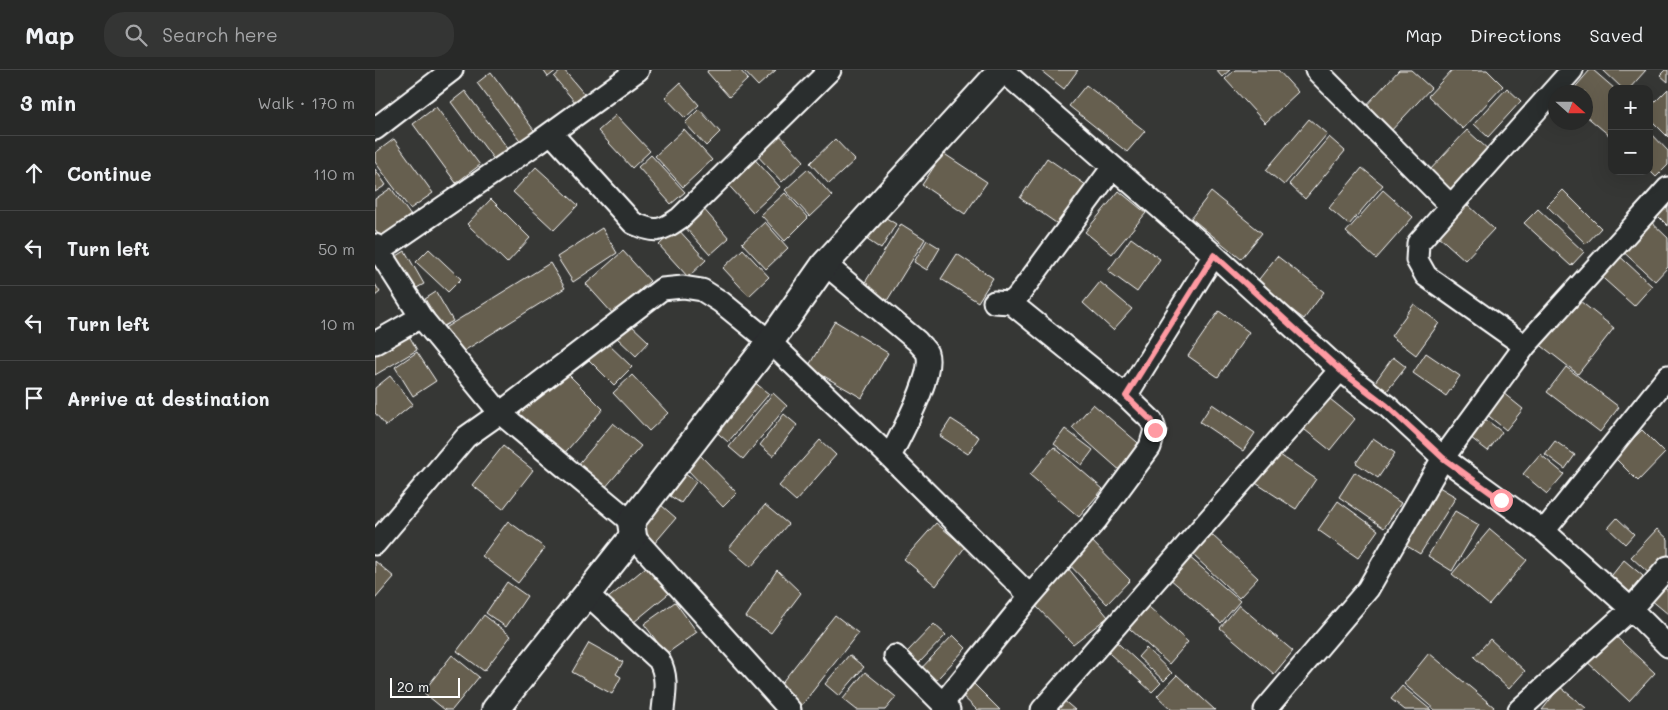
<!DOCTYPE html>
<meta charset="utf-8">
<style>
:root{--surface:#282928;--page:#343534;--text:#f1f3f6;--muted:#a5a6a8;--line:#444545}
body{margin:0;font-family:Mali,sans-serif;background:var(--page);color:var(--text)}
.controls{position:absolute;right:15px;top:15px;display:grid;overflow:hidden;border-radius:10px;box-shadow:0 5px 20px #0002}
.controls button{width:45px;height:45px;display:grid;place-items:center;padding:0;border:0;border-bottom:1px solid var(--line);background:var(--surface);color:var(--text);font:25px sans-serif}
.compass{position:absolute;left:1173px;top:15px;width:45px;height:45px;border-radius:50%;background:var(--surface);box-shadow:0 5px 20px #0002;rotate:111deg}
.scale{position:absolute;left:15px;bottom:12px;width:70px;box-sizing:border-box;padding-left:5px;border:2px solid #fff;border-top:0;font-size:14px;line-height:18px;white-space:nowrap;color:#fff;-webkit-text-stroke:4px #2a2d2e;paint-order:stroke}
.stop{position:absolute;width:15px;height:15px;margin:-11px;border:4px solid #ff9aa2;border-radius:50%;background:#fff}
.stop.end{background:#ff9aa2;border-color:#fff;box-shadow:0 1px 5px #0008}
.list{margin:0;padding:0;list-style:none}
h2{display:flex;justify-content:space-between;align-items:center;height:65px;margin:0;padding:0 20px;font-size:21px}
h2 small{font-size:16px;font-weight:400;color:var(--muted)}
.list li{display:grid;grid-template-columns:32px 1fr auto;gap:15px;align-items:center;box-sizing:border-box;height:75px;padding:0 20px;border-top:1px solid var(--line)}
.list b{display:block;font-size:19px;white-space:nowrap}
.list em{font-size:16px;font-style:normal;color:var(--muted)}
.icon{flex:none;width:28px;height:28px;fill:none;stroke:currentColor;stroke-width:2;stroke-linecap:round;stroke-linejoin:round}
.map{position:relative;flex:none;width:1293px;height:640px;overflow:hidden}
header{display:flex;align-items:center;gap:30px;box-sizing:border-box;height:70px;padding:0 25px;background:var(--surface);border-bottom:1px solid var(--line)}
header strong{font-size:24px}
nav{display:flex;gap:28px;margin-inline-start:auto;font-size:18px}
.search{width:350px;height:45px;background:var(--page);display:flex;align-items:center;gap:12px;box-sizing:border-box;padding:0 18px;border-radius:20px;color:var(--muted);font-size:19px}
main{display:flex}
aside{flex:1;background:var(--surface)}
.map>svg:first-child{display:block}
.building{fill:#665e4f;stroke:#fff}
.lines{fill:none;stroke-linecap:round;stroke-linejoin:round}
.minor-casing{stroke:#fff;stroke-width:25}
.tertiary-casing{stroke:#fff;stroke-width:30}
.minor{stroke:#2a2d2e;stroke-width:21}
.tertiary{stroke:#2a2d2e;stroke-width:26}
.route{stroke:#ff9aa2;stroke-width:6}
</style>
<header>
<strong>Map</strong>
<div class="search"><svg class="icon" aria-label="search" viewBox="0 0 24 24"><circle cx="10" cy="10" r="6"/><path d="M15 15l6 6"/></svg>Search here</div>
<nav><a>Map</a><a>Directions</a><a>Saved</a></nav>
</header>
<main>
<aside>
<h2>3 min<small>Walk · 170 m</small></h2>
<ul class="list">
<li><svg class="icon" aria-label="ahead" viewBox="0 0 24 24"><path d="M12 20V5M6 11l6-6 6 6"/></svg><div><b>Continue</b></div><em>110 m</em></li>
<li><svg class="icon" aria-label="left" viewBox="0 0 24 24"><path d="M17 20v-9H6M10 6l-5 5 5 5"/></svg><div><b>Turn left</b></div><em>50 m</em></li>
<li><svg class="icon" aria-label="left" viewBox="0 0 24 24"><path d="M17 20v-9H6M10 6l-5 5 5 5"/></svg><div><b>Turn left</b></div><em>10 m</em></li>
<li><svg class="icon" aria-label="arrive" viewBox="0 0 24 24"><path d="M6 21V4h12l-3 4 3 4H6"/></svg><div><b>Arrive at destination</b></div></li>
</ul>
</aside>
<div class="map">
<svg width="1293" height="640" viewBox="0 0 1293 640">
<rect width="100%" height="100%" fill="#363735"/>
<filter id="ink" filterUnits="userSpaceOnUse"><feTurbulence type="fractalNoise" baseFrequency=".02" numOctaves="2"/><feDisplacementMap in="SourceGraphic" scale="10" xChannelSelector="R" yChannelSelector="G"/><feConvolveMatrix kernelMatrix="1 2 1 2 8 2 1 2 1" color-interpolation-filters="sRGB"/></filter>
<g filter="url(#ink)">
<path class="building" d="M 168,0 L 182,0 L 173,7 Z
M 187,0 L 189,0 L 214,30 L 205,38 L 179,7 Z
M 333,0 L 365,0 L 373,9 L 354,27 L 332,2 Z
M 368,0 L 401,0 L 383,16 Z
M 665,0 L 703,0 L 689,19 Z
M 841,0 L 855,0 L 847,7 Z
M 860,0 L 903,0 L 923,22 L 890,53 L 850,9 Z
M 1024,0 L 1036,0 L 1056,18 L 1014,63 L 988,39 Z
M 1077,0 L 1112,0 L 1128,16 L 1088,59 L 1053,26 Z
M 1215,0 L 1218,0 L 1240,19 L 1237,19 L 1237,64 L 1235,66 L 1210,45 L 1210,22 L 1196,22 Z
M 1228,0 L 1271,0 L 1254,19 L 1248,19 Z
M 1290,0 L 1293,0 L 1293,12 L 1285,5 Z
M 116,2 L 164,67 L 150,77 L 102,13 Z
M 305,13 L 324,35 L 310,48 L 290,27 Z
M 711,15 L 770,61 L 752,82 L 694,36 Z
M 1132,18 L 1146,31 L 1113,67 L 1099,54 Z
M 1293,19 L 1293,67 L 1274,48 L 1274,38 Z
M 90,21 L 137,84 L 123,95 L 76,32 Z
M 61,37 L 105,95 L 81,113 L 38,54 Z
M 324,39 L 345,62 L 331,76 L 310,53 Z
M 241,45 L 275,81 L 257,98 L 223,61 Z
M 934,49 L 952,64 L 909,115 L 891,100 Z
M 309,59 L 337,90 L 308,117 L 280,86 Z
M 1092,60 L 1116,82 L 1078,123 L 1054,101 Z
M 401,61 L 429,91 L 407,112 L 378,81 Z
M 1274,61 L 1293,81 L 1293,95 L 1281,107 L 1274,100 Z
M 954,67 L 970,81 L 930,129 L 914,114 Z
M 19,69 L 58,123 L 35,139 L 0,92 L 0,83 Z
M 460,69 L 480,90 L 454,114 L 435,93 Z
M 374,83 L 405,117 L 378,142 L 347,108 Z
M 568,83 L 612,112 L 590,144 L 547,115 Z
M 276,85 L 310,122 L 296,134 L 263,97 Z
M 672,88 L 711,115 L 684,155 L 645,128 Z
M 161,97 L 203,135 L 179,160 L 138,122 Z
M 987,98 L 1008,115 L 974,155 L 954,138 Z
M 0,99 L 11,115 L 0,122 Z
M 433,99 L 457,126 L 435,147 L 410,120 Z
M 16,118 L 36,146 L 6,168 L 0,160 L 0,129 Z
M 1008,120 L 1038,147 L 1001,189 L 971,162 Z
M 1188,120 L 1226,158 L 1211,174 L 1172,136 Z
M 744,121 L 771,143 L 737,184 L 710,162 Z
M 836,122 L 887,163 L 866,189 L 816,148 Z
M 410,123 L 433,148 L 410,171 L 386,145 Z
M 1293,126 L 1293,156 L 1278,141 Z
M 116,129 L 155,168 L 132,193 L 92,154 Z
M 1091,133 L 1119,159 L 1090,190 L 1062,165 Z
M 327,137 L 354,168 L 335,185 L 308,155 Z
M 1163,139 L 1209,182 L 1196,196 L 1149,153 Z
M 503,143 L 521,154 L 506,179 L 488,167 Z
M 1271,147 L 1293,168 L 1293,197 L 1280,211 L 1243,177 Z
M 390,152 L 413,178 L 391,199 L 367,173 Z
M 526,154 L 550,169 L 510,234 L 486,219 Z
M 227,158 L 242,183 L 198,212 L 182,187 Z
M 302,158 L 331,190 L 313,207 L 284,175 Z
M 756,168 L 785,189 L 762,222 L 733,201 Z
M 552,170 L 565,178 L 552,200 L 539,192 Z
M 54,179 L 86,209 L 73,222 L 41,192 Z
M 368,179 L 394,207 L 374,226 L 348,198 Z
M 30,181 L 49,214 L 36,221 L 17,189 Z
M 248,181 L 275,211 L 238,244 L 211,214 Z
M 1239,181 L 1277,216 L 1259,236 L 1220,201 Z
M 582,184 L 618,208 L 603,232 L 566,209 Z
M 902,186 L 949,222 L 929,249 L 881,213 Z
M 175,193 L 190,218 L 84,284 L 68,259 Z
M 725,212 L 757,239 L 738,260 L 708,233 Z
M 0,214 L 5,222 L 0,226 Z
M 61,222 L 78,251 L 67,257 L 50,229 Z
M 1200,227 L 1239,258 L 1203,304 L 1163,273 Z
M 1039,234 L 1064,253 L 1041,285 L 1016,266 Z
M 844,241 L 874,262 L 843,307 L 813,286 Z
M 460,251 L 513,283 L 487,328 L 433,297 Z
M 254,253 L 274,272 L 261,286 L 241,267 Z
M 32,262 L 42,280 L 0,305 L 0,282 Z
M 231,272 L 257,297 L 239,315 L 214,290 Z
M 42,282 L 61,311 L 38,326 L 20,297 Z
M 1051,283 L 1085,306 L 1071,326 L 1038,303 Z
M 1018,287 L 1031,297 L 1012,321 L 1000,312 Z
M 1191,297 L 1244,337 L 1225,362 L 1172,322 Z
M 192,303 L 228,339 L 187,386 L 138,344 Z
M 257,305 L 293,343 L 274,361 L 238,323 Z
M 15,306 L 38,334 L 11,356 L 0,343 L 0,318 Z
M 378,311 L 394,324 L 353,372 L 338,359 Z
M 1122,318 L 1148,339 L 1131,360 L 1105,339 Z
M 398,323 L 412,336 L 368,389 L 354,377 Z
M 950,325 L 980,349 L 955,380 L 925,356 Z
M 718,334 L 769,378 L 748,403 L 697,358 Z
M 837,334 L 880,363 L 868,381 L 825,352 Z
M 1101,342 L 1127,362 L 1113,381 L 1087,361 Z
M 409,344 L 422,355 L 398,386 L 385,375 Z
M 576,349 L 604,367 L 593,384 L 565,366 Z
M 238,353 L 266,376 L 223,426 L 196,403 Z
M 690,359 L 718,380 L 707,395 L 679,374 Z
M 1267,360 L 1290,383 L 1263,411 L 1239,387 Z
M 998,368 L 1020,383 L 1003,408 L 981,393 Z
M 445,370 L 461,385 L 421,431 L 404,416 Z
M 1180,371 L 1200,385 L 1190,399 L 1170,384 Z
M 128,376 L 158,400 L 128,439 L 97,415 Z
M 679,377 L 728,419 L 704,447 L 655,405 Z
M 899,381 L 941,409 L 921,439 L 879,412 Z
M 1165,384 L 1189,404 L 1172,424 L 1148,404 Z
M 325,385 L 362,423 L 348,437 L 312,399 Z
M 980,402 L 1026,433 L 1009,458 L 964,427 Z
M 310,404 L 321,412 L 306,433 L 295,426 Z
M 1054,411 L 1081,427 L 1045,484 L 1019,468 Z
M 963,431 L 1003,460 L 983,488 L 943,460 Z
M 286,435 L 301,448 L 273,481 L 258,469 Z
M 390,435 L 413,454 L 376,497 L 354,478 Z
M 1080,441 L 1104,455 L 1077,501 L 1053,486 Z
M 1242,448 L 1259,464 L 1250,474 L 1233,458 Z
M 133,451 L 170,478 L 143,513 L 107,486 Z
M 561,453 L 590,477 L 561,516 L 529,489 Z
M 1115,459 L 1152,490 L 1114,535 L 1077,504 Z
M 1282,459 L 1293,469 L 1293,493 L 1279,508 L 1256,487 Z
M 836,464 L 883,508 L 864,528 L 817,484 Z
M 711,465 L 755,510 L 732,534 L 688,488 Z
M 813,486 L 865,531 L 846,553 L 794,508 Z
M 1249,490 L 1268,506 L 1252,525 L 1233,510 Z
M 0,491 L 19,507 L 0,529 Z
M 276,493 L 298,520 L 253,557 L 231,530 Z
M 693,498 L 733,547 L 698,574 L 658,533 Z
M 402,500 L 426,523 L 396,563 L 371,547 Z
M 132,512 L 152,526 L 131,557 L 111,543 Z
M 1286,515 L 1293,521 L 1293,544 L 1275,529 Z
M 765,529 L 813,572 L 794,594 L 746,551 Z
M 300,532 L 322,562 L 291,584 L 269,554 Z
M 864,535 L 918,581 L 899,604 L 845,558 Z
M 109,545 L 136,566 L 109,601 L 82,581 Z
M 460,545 L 483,563 L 423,640 L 397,625 Z
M 559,554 L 571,565 L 544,593 L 532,582 Z
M 1234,560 L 1280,603 L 1254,631 L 1208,588 Z
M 578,565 L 591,578 L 553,619 L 539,606 Z
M 734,565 L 786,613 L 777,622 L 725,575 Z
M 1115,569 L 1150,601 L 1134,619 L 1099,587 Z
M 214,573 L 248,592 L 241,604 L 246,607 L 237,624 L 197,602 Z
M 771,578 L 797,603 L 789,611 L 763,587 Z
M 1054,583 L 1119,637 L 1117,640 L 1060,640 L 1029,614 Z
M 77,585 L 104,607 L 77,640 L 70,640 L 48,622 Z
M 474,585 L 489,597 L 464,626 L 450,614 Z
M 490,602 L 521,627 L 510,640 L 482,640 L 468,629 Z
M 802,605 L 840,640 L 797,640 L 782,626 Z
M 591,606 L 625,640 L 602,640 L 579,618 Z
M 1027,616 L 1056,640 L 1030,640 L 1016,629 Z
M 1185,617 L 1211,638 L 1209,640 L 1167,640 Z
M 680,623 L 700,640 L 665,640 Z"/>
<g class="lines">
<defs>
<path id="minor" d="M 627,0 L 839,185 L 965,300 L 1012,336 L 1068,388 L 1169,461 L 1256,539 L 1293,576
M 941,0 L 1076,136
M 0,59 L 77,0
M 176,63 L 258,153 C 281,163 285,162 305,148 L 455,0
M 0,175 L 46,247
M 0,184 L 162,73 L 263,0
M 450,194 L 542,271 C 545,275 550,279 552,283 C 560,305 525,365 515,387
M 619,232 L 636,233 L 643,226 L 738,97
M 0,273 L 46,247 L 125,343 L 256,452
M 1150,276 L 1051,206 L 1042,190 L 1043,173 L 1197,0
M 751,326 L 839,185
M 1169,461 L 1293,306
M 258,466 L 415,640
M 0,474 L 91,367 L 125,343 L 287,219 L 308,217 L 327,220 L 346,232 L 395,272 L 515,387 L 655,526
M 212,524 L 284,590 C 293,606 290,622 288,640
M 520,586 L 574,640
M 568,633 L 655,526 L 722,449 L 775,377 L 780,360 L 777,351 L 751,326 L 636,233
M 667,640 L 965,300
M 890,640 L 993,519 L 1068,388 L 1150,276 L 1293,118
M 1144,640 L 1256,539 L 1293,497"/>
<path id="tertiary" d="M 120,640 L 258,466 L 256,452 L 395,272 L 450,194 L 627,0"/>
</defs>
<use href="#minor" class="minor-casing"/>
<use href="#tertiary" class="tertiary-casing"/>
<use href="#minor" class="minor"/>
<use href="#tertiary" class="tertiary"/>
</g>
</g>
<g class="lines" filter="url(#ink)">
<path class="route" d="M 780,360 L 777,351 L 751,326 L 839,185 L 965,300 L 1012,336 L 1068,388 L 1126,430"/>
</g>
</svg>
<div class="controls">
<button>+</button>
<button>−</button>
</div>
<svg class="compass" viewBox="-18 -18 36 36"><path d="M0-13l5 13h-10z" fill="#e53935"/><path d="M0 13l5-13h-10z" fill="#a5a6a8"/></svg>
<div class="scale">20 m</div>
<div class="stop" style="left:1126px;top:430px"></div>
<div class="stop end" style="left:780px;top:360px"></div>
</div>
</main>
